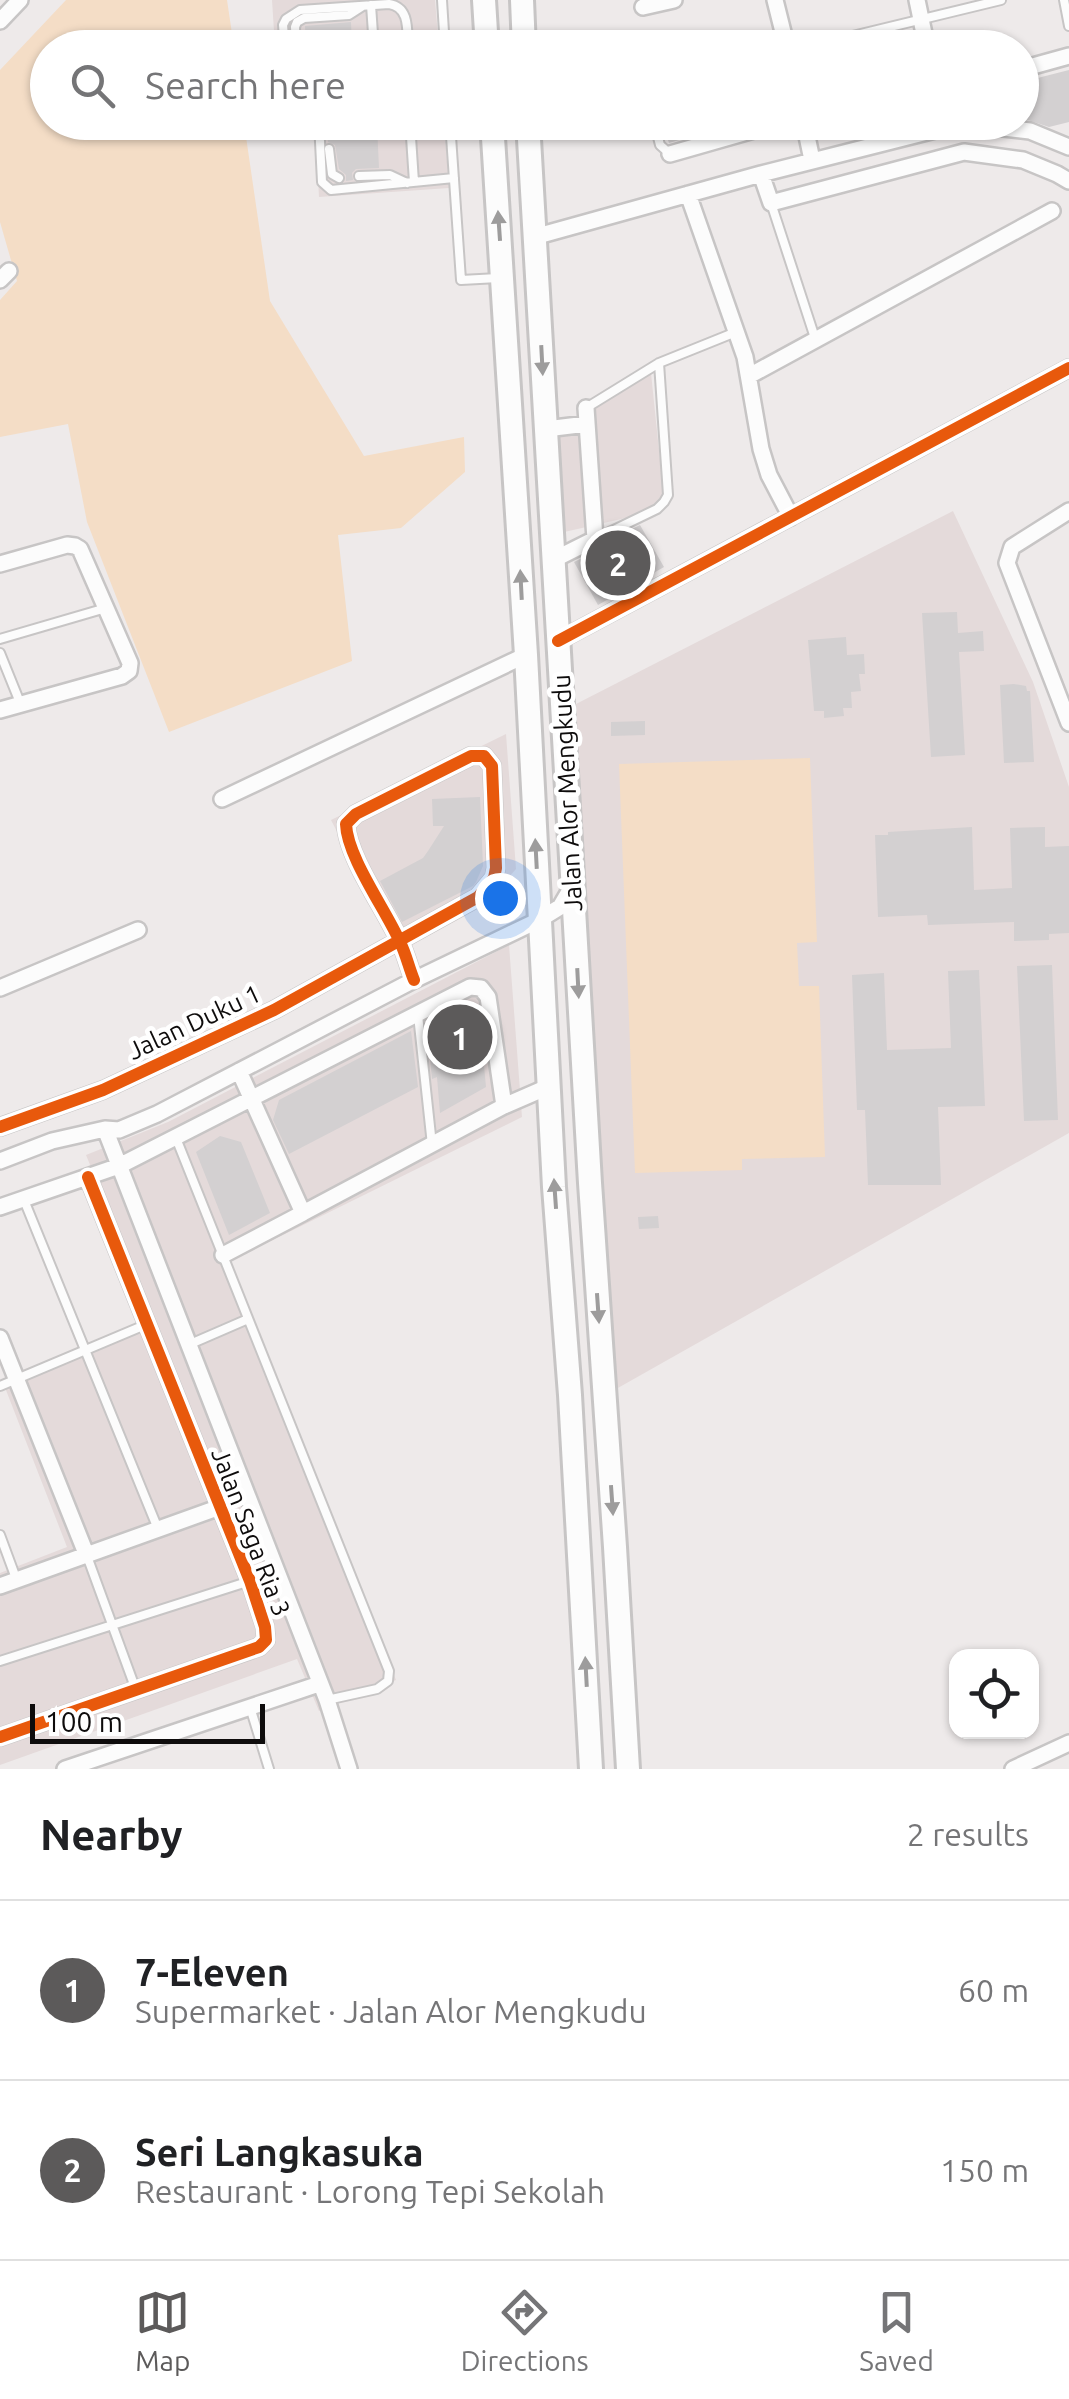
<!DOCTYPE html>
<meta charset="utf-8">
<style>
:root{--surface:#fff;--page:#f2f2f2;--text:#202124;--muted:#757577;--line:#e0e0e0;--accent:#5c5a5a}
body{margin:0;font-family:Ubuntu,sans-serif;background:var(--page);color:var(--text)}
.controls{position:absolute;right:30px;bottom:30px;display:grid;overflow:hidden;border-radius:20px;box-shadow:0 2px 8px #0004}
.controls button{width:90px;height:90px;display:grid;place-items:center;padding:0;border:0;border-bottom:2px solid var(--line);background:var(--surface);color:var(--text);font:50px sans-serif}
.scale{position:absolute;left:30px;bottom:25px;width:235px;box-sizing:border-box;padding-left:10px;border:5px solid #0e0c0c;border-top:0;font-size:28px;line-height:35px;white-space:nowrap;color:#0e0c0c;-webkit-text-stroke:8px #fff;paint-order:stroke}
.you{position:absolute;left:500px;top:898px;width:35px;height:35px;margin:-25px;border:8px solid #fff;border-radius:50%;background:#1a73e8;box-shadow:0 0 0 15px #1a73e833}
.badge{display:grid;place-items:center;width:65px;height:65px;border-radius:50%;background:var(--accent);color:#fff;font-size:32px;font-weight:700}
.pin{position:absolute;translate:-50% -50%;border:5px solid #fff;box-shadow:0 2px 10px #0006}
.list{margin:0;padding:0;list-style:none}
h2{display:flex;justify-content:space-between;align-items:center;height:130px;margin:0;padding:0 40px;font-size:42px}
h2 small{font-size:32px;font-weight:400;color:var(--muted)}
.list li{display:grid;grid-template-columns:65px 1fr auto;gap:30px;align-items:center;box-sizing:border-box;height:180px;padding:0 40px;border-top:2px solid var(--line)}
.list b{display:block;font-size:38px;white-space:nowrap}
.list p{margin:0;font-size:32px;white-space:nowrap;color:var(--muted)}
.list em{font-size:32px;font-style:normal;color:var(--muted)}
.icon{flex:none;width:55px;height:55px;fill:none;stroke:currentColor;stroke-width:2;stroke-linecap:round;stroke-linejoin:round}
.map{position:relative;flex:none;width:1069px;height:1769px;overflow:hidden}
.search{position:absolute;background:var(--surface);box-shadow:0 2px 8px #0004;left:30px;right:30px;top:30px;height:110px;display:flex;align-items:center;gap:25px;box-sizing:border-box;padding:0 35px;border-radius:55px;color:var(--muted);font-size:38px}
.sheet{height:490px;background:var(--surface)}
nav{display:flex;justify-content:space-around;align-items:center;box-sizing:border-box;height:140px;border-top:2px solid var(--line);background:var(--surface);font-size:28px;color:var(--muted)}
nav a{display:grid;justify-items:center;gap:5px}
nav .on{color:var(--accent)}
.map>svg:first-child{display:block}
.built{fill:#e4dada}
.green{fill:#f4ddc6}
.building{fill:#d3d0d1}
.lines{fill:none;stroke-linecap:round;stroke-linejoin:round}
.lane-casing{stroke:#c7c5c5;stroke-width:12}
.street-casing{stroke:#c7c5c5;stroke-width:20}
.secondary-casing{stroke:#c7c5c5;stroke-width:28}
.lane{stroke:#fcfcfc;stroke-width:8}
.street{stroke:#fcfcfc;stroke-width:15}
.secondary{stroke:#fcfcfc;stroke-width:22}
.cycleway-casing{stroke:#fff;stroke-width:19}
.cycleway{stroke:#e8590c;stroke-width:12}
.oneway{fill:#9d9c9c}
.labels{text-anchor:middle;stroke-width:9;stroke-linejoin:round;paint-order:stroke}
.street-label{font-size:25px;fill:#0e0c0c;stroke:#fff}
</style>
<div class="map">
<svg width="1069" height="1769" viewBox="0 0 1069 1769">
<rect width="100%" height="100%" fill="#eeeaea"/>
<path class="built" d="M 272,0 L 435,0 L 439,47 L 275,47 Z
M 315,123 L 444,123 L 449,188 L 319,197 Z
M 651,373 L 665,509 L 560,533 L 554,432 Z
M 953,511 L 1033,682 L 1069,787 L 1069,1133 L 609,1393 L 576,704 Z
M 506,734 L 516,869 L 483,906 L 399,952 L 331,820 Z
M 509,945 L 522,1117 L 226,1263 L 396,1680 L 319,1711 L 297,1659 L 0,1765 L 0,1573 L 67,1547 L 4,1385 L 156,1326 L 86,1155 L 168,1122 Z"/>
<path class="green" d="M 66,0 L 227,0 L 234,47 L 48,48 L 48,122 L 244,123 L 270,301 L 364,456 L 464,437 L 465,472 L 401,528 L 338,535 L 352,661 L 169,732 L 87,522 L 68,424 L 0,437 L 0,300 L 17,281 L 0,222 L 0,70 Z
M 810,758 L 817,942 L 797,943 L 799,986 L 819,986 L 825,1157 L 742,1159 L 742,1170 L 635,1173 L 619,764 Z"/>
<path class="building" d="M 351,22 L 352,48 L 306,48 L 305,26 Z
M 1069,70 L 1069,122 L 1049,127 L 1022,118 L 1022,82 Z
M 662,122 L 735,122 L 735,124 L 669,143 Z
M 363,123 L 364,128 L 369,130 L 377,126 L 379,168 L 356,169 L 352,173 L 353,180 L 346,181 L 346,175 L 339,169 L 335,145 L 328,142 L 327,125 Z
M 640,525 L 664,567 L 598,605 L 574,562 L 600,549 L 605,542 Z
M 957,612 L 958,633 L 983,631 L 984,651 L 959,652 L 965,755 L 931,757 L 922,613 Z
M 846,637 L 847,655 L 864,654 L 865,674 L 859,674 L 861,691 L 851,692 L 852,708 L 843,708 L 844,716 L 824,718 L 824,711 L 814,711 L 808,640 Z
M 1014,684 L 1026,686 L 1027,691 L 1030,691 L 1034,762 L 1004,763 L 1000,685 Z
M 645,721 L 645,735 L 611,736 L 611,722 Z
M 480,797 L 483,866 L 476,882 L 473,886 L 402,922 L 380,881 L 423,858 L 428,851 L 444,826 L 433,826 L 432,799 Z
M 972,827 L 974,890 L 1012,888 L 1010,828 L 1045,827 L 1045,847 L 1069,846 L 1069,933 L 1049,934 L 1049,940 L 1014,941 L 1014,922 L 928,925 L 927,915 L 878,917 L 875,835 L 888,835 L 888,832 Z
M 1052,965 L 1058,1120 L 1024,1121 L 1017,966 Z
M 979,970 L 985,1106 L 938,1107 L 941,1185 L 868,1185 L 865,1110 L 857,1110 L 852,975 L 884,973 L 887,1050 L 951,1048 L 948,971 Z
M 466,1005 L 479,1011 L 486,1087 L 440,1113 L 437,1077 L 432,1079 L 427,1028 Z
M 411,1031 L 418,1087 L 289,1154 L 273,1120 L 279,1100 Z
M 220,1136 L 241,1142 L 270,1213 L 229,1235 L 196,1152 Z
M 658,1216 L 659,1228 L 639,1229 L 638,1217 Z"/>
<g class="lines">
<defs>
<path id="lane" d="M 442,0 L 445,48
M 1064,0 L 1069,26
M 371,5 L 374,48
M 285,48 L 283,25 L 286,19 L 300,10 L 389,4 C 410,7 407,30 408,48
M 296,48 L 295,27 L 297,22 L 304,18 L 349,15 L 363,6
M 803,48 L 1001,0
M 319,122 L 322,182 L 331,190 L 454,178
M 410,122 L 414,182
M 450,122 L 461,280 L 498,278
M 654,122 L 660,145 L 670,154
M 370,123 L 370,122
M 329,149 L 332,174 L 339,178
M 359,176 L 390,175 L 407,183
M 771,203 L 816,341
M 586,408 L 659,363 L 736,332
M 595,539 L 657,509 L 664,502 L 668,495 L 659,363
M 0,639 L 106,608
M 0,653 L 21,705
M 418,1015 L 432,1145
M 176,1138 L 389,1671 L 388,1681 L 377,1689 L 327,1700
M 24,1200 L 158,1529
M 188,1345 L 248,1319
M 0,1386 L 145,1325
M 0,1535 L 17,1581
M 87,1556 L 136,1690
M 0,1661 L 250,1581
M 250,1707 L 269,1769"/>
<path id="street" d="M 775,0 L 787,48
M 917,0 L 927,48
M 643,7 L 674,0
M 0,21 L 20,0
M 1022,69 L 1069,56
M 804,122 L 812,160
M 670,154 L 782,122
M 761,174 L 771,203 L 964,152 L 1023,160 L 1057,174 L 1069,181
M 688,194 L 745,357 L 761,449 L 769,475 L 791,517
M 534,237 L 761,174 L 943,128 L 986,126 L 1030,131 L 1069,147
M 0,280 L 9,271
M 749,376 L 1052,211
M 546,429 L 587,424
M 1069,511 L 1012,547 L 1007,563 L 1069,723
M 553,560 L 595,539 L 586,408
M 0,564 L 67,545 L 75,546 L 80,549 L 130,663 L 129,671 L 122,676 L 0,710
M 558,641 L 1069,368
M 222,799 L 526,655
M 0,988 L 138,930
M 239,1071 L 303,1213 L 504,1106 L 550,1086
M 0,1127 L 103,1090 L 274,1010 L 478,897 L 494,878 L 496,868 L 492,766 L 484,756 L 471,756 L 356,814 L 346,824 C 347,857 386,910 400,942 C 406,954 409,968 414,980
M 105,1129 L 327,1700 L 349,1769
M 0,1161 L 52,1141 L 105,1129 L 119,1130 L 157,1114 L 414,980 L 539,920 L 560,907 L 570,890
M 0,1207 L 119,1166 L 470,987 L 481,988 L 488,997 L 504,1106
M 223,1255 L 303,1213
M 0,1338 L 87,1556
M 0,1586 L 220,1507
M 0,1737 L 259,1647 L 266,1640 L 265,1627 L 250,1581 L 88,1177
M 65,1769 L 319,1684
M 1013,1769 L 1069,1743"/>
<path id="secondary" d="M 484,0 L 487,48
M 522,0 L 524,48
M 492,122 L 526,655 L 554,1187 L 570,1395 L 591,1769
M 528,122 L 590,1183 L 615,1547 L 628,1769"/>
</defs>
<use href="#lane" class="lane-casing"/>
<use href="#street" class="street-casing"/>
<use href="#secondary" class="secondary-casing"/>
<use href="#lane" class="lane"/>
<use href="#street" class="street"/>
<use href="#secondary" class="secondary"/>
<defs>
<path id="cycleway" d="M 558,641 L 1069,368
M 0,1127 L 103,1090 L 274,1010 L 478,897 L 494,878 L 496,868 L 492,766 L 484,756 L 471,756 L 356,814 L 346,824 C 347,857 386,910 400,942 C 406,954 409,968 414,980
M 0,1737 L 259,1647 L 266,1640 L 265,1627 L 250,1581 L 88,1177"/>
</defs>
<use href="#cycleway" class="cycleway-casing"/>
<use href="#cycleway" class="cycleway"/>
</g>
<defs><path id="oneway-solid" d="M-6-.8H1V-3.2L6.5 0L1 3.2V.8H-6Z" transform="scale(2.5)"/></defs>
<g class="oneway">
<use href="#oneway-solid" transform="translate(499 226) rotate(-94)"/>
<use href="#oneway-solid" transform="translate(542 360) rotate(87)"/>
<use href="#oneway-solid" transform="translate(521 585) rotate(-93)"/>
<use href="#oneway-solid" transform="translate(536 854) rotate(-93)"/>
<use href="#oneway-solid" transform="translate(578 983) rotate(87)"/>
<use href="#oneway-solid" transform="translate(555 1194) rotate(-94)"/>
<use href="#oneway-solid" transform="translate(598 1308) rotate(86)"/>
<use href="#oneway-solid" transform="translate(612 1500) rotate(86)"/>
<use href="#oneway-solid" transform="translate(586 1672) rotate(-93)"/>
</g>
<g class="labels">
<g class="street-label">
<text transform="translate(567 793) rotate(-93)" y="9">Jalan Alor Mengkudu</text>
<text transform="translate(194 1022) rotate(-25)" y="9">Jalan Duku 1</text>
<text transform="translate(251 1532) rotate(69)" y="9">Jalan Saga Ria 3</text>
</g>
</g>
</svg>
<div class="controls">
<button><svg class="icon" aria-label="locate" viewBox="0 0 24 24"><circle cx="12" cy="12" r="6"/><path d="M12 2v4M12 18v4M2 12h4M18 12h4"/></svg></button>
</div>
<div class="scale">100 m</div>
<div class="you"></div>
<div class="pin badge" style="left:460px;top:1037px">1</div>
<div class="pin badge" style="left:618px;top:563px">2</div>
<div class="search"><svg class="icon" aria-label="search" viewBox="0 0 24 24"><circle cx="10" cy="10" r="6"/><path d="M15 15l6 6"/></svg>Search here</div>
</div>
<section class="sheet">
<h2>Nearby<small>2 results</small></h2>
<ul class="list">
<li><span class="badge">1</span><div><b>7-Eleven</b><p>Supermarket · Jalan Alor Mengkudu</p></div><em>60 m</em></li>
<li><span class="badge">2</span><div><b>Seri Langkasuka</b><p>Restaurant · Lorong Tepi Sekolah</p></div><em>150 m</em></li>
</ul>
</section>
<nav>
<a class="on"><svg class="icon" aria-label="map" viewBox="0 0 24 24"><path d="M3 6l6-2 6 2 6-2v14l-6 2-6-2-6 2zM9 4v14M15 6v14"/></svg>Map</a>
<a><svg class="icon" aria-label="directions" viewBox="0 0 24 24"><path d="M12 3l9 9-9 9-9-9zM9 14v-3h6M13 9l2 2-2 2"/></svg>Directions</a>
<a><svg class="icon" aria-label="saved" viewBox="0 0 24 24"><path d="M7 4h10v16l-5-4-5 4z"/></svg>Saved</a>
</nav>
